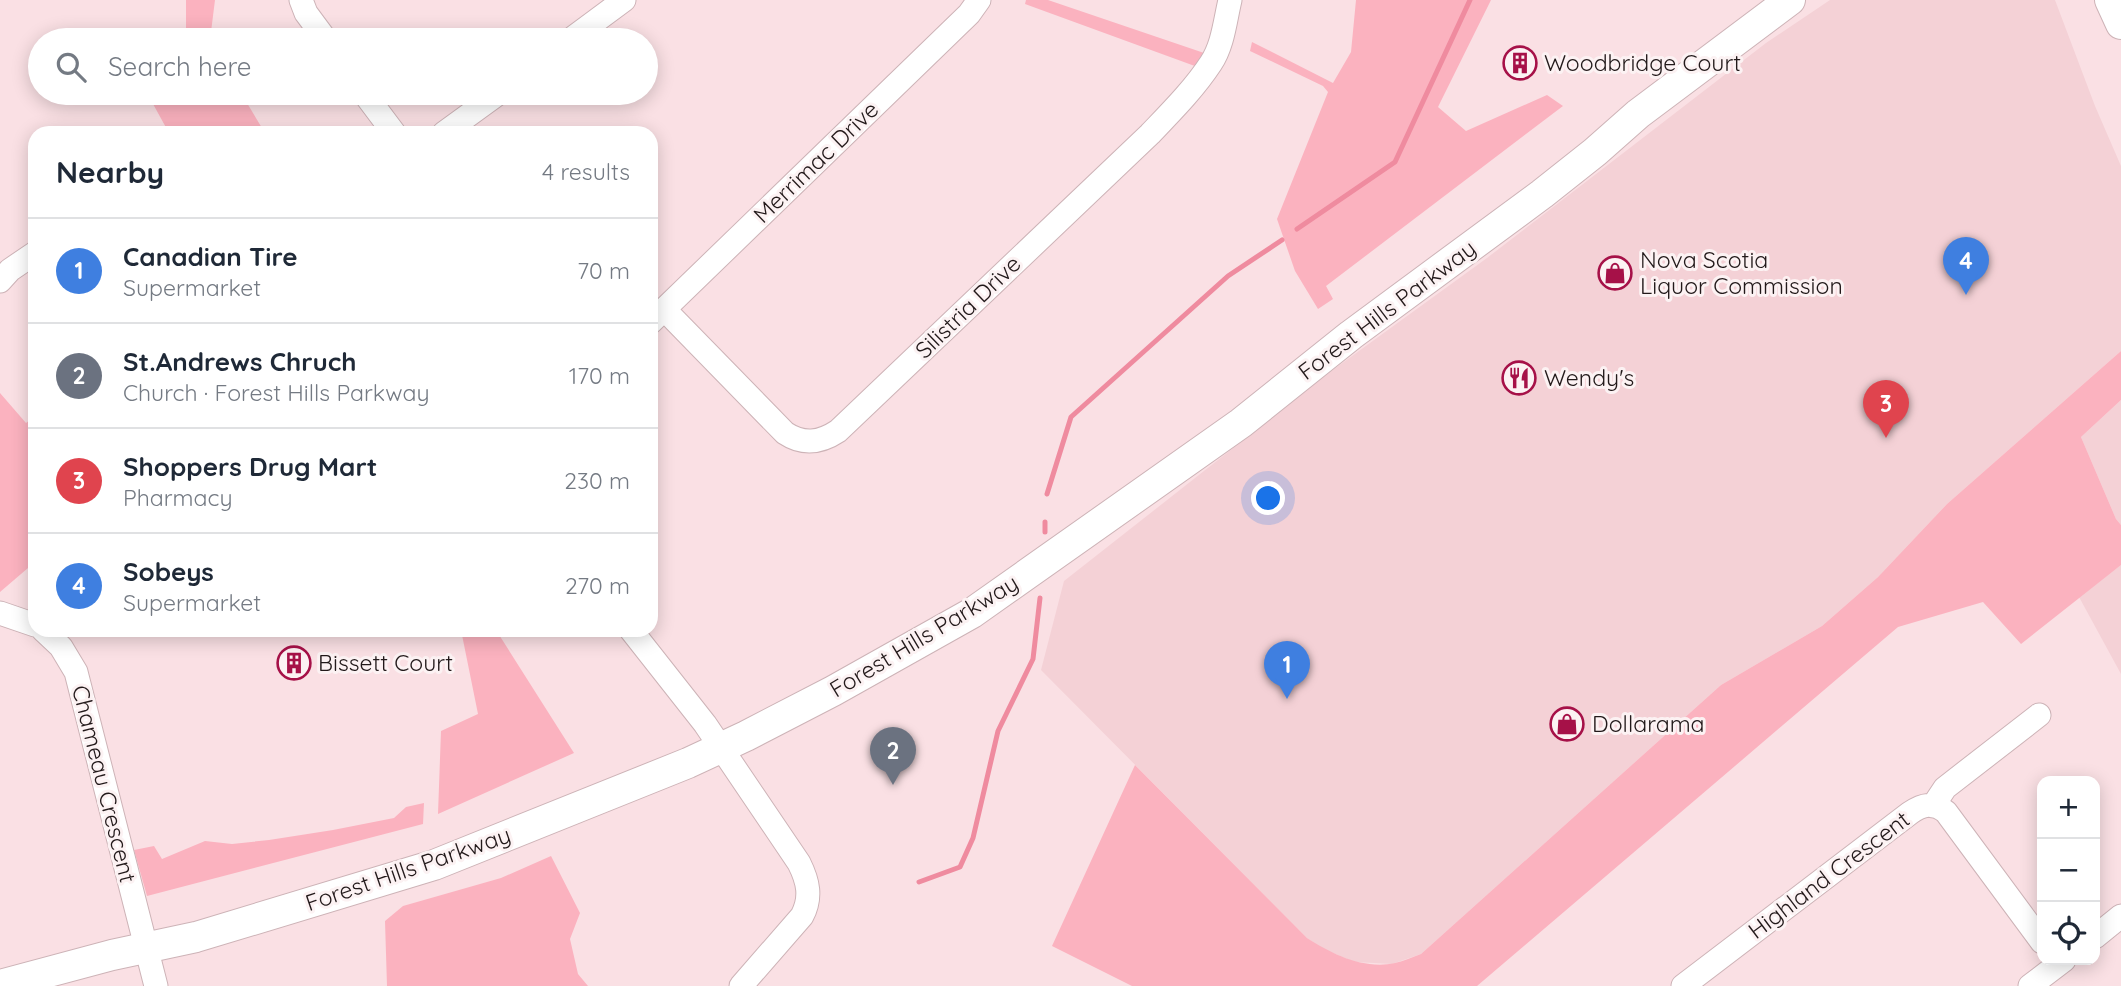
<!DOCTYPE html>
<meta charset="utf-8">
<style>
:root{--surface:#fff;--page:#f6f6f7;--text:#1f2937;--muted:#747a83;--line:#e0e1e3;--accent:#ea580c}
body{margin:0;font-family:Quicksand,sans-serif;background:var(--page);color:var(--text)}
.controls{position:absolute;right:21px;bottom:21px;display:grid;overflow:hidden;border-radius:14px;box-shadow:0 4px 18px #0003}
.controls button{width:63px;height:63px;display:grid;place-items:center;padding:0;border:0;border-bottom:2px solid var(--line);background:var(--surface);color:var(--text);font:35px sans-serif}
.you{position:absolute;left:1269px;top:499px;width:24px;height:24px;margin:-18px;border:5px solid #fff;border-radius:50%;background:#1a73e8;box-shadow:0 0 0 10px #1a73e833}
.badge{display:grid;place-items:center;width:46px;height:46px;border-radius:50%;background:var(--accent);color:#fff;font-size:23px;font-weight:700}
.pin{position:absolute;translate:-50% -58px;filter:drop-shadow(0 2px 4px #0008)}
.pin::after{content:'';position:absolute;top:37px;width:24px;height:21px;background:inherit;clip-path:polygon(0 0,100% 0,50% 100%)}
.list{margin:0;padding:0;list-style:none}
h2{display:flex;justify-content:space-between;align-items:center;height:91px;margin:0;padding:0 28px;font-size:30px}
h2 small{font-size:23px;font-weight:400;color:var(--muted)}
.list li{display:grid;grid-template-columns:46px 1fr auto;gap:21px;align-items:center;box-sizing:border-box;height:105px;padding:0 28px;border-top:2px solid var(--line)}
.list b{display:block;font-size:26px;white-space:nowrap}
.list p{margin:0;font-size:23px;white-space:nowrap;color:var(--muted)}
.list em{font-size:23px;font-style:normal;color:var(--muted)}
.icon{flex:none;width:38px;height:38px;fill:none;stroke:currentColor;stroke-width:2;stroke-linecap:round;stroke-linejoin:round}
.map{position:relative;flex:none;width:2121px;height:986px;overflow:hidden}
.search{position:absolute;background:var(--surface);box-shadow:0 4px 18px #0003;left:28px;top:28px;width:630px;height:77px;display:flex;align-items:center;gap:18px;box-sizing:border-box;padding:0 24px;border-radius:38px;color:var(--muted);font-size:26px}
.panel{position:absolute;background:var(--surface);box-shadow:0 4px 18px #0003;left:28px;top:126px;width:630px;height:511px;border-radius:21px}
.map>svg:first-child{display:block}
.built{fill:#f4d1d6}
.green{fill:#fbb2bf}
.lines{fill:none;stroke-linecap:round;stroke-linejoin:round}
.stream{stroke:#ef8b9f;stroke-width:5}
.minor-casing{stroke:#cdb3b7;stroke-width:25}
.major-casing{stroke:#cdb3b7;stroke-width:32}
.minor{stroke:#fff;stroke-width:23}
.major{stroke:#fff;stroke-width:30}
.labels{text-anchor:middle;stroke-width:6;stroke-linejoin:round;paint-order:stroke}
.poi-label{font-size:23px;fill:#22191a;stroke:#fcf2f3;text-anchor:start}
.street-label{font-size:23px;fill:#22191a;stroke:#fcf2f3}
</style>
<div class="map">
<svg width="2121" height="986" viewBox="0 0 2121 986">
<rect width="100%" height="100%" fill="#fae0e4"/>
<path class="built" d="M 1830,0 L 2055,0 L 2095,106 L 2121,166 L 2121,351 L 1947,504 L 1878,577 L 1822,626 L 1721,685 L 1421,954 L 1392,964 L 1355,962 L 1323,949 L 1307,938 L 1041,670 L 1064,581 L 1330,372 L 1487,258 L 1766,43 Z
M 2121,400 L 2121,525 L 2116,519 L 2081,437 Z
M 2121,565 L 2121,674 L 2079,597 Z"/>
<path class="green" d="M 186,0 L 215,0 L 210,40 L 186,40 Z
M 1026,0 L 1048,0 L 1210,55 L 1203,69 L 1025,4 Z
M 1356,0 L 1491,0 L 1438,107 L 1466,131 L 1547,95 L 1563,106 L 1326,286 L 1333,299 L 1318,309 L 1295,271 L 1277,219 L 1328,92 L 1323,86 L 1250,51 L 1252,42 L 1333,83 L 1351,52 Z
M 147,93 L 241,93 L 265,133 L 169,133 Z
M 2121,351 L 2121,400 L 2081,437 L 2116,519 L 2121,525 L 2121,565 L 2021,644 L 1983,602 L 1898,627 L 1477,986 L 1132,986 L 1052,946 L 1135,765 L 1307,938 C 1332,954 1364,970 1395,963 C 1404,961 1412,957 1421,954 L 1721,685 L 1822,626 L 1878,577 L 1947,504 Z
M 0,393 L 26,423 L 35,416 L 35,562 L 0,592 Z
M 461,630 L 496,630 L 574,753 L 438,814 L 441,731 L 478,714 Z
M 424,803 L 423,824 L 147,896 L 134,850 L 154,846 L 162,859 L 205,841 L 232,844 L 269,840 L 333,830 L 394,818 L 406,807 Z
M 551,856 L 580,913 L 570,939 L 578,974 L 588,986 L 387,986 L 385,921 L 403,906 L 501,878 Z"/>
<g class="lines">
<path class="stream" d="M 1297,229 L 1395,162 L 1470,0
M 1047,494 L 1071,417 L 1228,276 L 1282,240
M 1045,532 L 1045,522
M 919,882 L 960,867 L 973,838 L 998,731 L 1033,659 L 1040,598"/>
<defs>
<path id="minor" d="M 301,0 L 306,13 L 326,40
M 570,40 L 624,0
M 364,93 L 394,133
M 444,133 L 499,93
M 0,281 L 10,270 L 35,253
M 664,309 L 785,433 C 803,445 820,443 838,431 L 1150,134 C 1171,112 1194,89 1211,63 C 1223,45 1225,21 1230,0
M 651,322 L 969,14 L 979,0
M 0,613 L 35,625
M 43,630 L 61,647 L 76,672 L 156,986
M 631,630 L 705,724 L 799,863 C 808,881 812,897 802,916 L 741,986
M 1933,806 L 1945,788 L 2039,715
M 2095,937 L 2121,916
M 1683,986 L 1910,813 C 1923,804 1933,802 1946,812 L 2042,942
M 2030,986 L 2064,960"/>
<path id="major" d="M 2110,0 L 2121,24
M 0,985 L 112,955 L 196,937 L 434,865 L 688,763 L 746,736 L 833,691 L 972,613 L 1241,423 L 1351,335 L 1542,194 L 1595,152 L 1638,114 L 1790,0"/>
</defs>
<use href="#minor" class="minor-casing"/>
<use href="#major" class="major-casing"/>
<use href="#minor" class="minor"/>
<use href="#major" class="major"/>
</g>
<defs>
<symbol id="building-ring" viewBox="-11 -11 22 22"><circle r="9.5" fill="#fcf2f3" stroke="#a61148" stroke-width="1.5"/><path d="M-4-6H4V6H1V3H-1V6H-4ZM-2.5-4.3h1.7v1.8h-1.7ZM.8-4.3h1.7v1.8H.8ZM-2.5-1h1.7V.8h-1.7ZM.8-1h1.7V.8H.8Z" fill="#a61148"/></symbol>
<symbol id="shop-ring" viewBox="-11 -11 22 22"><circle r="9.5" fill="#fcf2f3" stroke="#a61148" stroke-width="1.5"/><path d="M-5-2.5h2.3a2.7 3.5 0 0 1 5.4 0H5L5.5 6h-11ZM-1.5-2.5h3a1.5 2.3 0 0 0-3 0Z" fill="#a61148"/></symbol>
<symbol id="restaurant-ring" viewBox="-11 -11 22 22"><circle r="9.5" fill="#fcf2f3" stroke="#a61148" stroke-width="1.5"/><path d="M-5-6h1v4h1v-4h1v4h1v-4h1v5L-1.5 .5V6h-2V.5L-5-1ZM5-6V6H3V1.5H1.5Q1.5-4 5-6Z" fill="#a61148"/></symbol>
</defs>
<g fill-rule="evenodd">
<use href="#building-ring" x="1501" y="44" width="38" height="38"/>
<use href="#shop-ring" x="1596" y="254" width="38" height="38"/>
<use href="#restaurant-ring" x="1500" y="359" width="38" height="38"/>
<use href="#building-ring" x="275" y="644" width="38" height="38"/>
<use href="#shop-ring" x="1548" y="705" width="38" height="38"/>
</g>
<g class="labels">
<g class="poi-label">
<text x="1544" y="71">Woodbridge Court</text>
<text x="1640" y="268">Nova Scotia<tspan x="1640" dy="26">Liquor Commission</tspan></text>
<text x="1544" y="386">Wendy's</text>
<text x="318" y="671">Bissett Court</text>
<text x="1592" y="732">Dollarama</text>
</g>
<g class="street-label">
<text transform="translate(816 162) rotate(-44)" y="8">Merrimac Drive</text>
<text transform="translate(968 307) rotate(-44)" y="8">Silistria Drive</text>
<text transform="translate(1387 310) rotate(-37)" y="8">Forest Hills Parkway</text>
<text transform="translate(924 636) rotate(-31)" y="8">Forest Hills Parkway</text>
<text transform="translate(104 784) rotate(76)" y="8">Chameau Crescent</text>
<text transform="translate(408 869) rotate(-19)" y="8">Forest Hills Parkway</text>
<text transform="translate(1829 875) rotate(-37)" y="8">Highland Crescent</text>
</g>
</g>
</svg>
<div class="controls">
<button>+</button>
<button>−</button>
<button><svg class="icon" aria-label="locate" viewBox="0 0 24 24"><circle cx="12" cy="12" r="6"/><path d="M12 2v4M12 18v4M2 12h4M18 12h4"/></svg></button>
</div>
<div class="you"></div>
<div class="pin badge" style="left:1287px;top:699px;background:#3f7fe0">1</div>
<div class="pin badge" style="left:893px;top:785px;background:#6b7280">2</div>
<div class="pin badge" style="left:1886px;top:438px;background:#e0444e">3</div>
<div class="pin badge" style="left:1966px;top:295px;background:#3f7fe0">4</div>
<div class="search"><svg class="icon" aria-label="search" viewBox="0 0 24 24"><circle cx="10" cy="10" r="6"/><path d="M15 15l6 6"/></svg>Search here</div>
<section class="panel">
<h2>Nearby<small>4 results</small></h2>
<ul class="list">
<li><span class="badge" style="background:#3f7fe0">1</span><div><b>Canadian Tire</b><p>Supermarket</p></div><em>70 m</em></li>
<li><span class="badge" style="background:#6b7280">2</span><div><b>St.Andrews Chruch</b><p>Church · Forest Hills Parkway</p></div><em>170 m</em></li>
<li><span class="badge" style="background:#e0444e">3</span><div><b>Shoppers Drug Mart</b><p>Pharmacy</p></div><em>230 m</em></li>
<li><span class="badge" style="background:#3f7fe0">4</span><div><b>Sobeys</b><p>Supermarket</p></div><em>270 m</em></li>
</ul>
</section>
</div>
